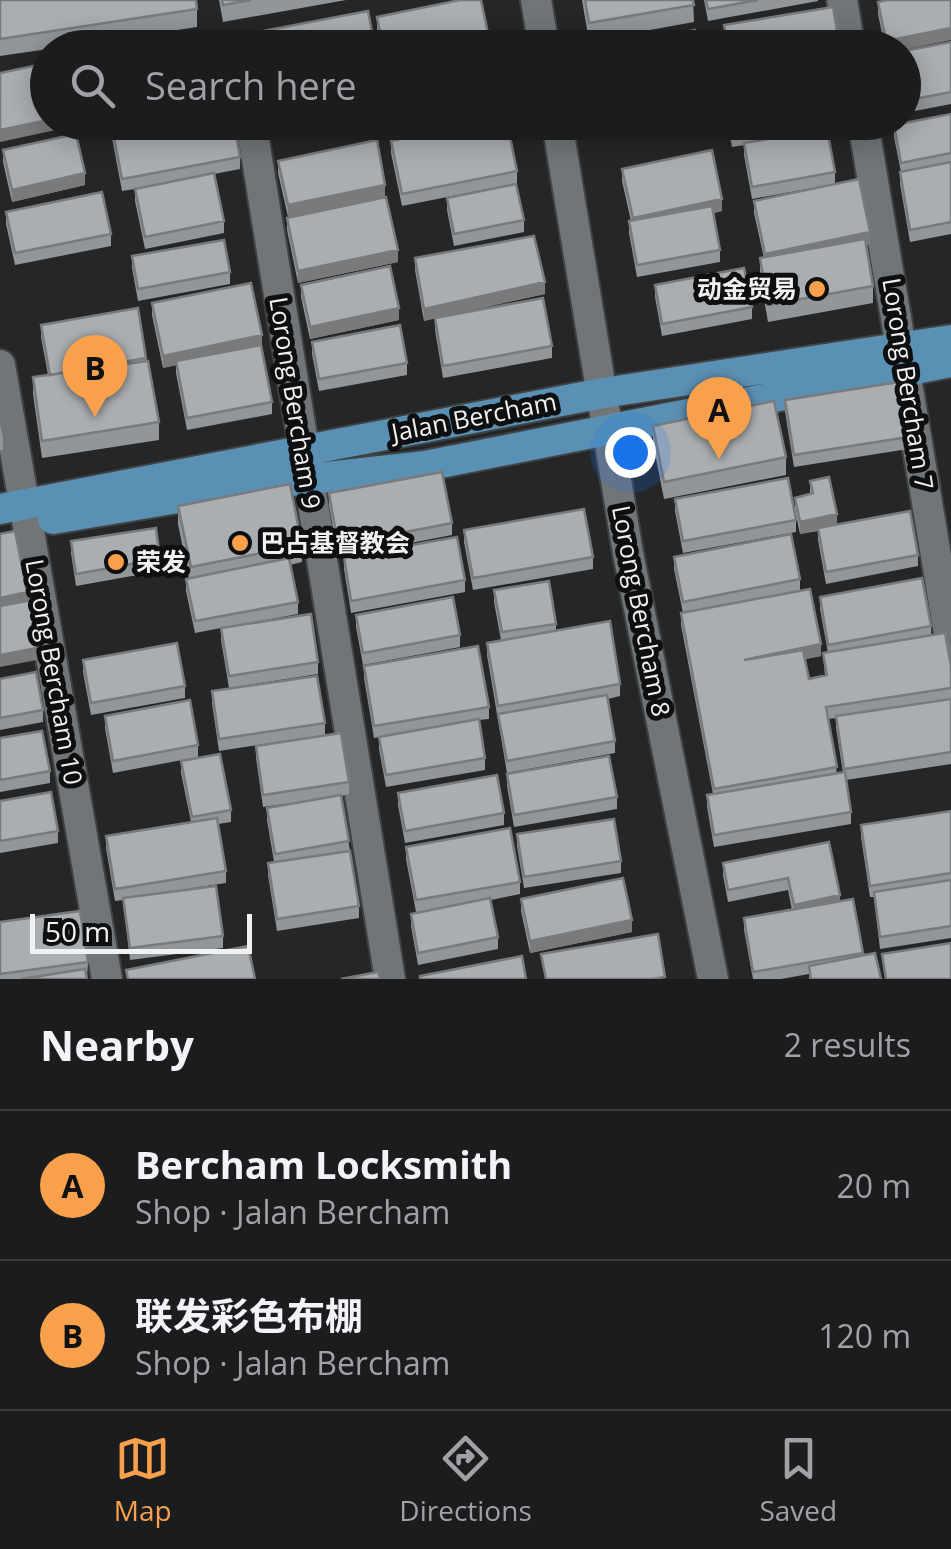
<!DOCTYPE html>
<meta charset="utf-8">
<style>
:root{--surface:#1b1c1e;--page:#28292b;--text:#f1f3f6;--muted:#a0a1a4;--line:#393a3c;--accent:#f9a04d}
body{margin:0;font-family:"Open Sans","Noto Sans SC",sans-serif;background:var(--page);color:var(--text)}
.scale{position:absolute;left:30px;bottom:25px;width:222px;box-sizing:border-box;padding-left:10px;border:5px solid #eff1f2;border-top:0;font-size:28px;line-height:35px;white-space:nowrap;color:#eff1f2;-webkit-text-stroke:8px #0e0f10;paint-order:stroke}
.you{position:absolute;left:630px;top:452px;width:35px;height:35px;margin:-25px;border:8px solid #fff;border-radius:50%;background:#1a73e8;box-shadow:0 0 0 15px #1a73e833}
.badge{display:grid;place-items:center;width:65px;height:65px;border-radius:50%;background:var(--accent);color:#111;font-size:32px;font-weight:700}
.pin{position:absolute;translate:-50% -82px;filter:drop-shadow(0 2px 5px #0008)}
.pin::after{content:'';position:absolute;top:52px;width:35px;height:30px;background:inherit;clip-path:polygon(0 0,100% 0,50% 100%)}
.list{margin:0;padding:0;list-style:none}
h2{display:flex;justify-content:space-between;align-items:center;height:130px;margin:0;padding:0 40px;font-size:42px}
h2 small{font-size:32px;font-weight:400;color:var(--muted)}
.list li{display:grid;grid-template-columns:65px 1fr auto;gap:30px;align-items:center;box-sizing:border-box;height:150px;padding:0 40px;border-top:2px solid var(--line)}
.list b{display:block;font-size:38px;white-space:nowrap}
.list p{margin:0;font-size:32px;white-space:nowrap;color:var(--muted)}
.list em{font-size:32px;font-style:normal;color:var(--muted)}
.icon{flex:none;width:55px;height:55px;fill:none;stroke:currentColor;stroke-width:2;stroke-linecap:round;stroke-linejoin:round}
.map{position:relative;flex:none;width:951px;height:979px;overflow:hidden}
.search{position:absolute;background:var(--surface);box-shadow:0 5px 25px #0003;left:30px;right:30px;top:30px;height:110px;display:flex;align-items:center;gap:25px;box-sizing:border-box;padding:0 35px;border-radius:55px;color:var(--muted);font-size:38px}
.sheet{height:430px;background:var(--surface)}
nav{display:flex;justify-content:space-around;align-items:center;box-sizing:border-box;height:140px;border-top:2px solid var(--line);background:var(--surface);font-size:28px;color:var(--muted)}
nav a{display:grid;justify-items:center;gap:5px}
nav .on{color:var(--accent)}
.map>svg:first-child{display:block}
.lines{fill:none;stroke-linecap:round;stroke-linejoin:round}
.minor-casing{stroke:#3f4142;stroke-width:34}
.tertiary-casing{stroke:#3f4142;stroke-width:34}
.primary-casing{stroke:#3f4142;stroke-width:34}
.minor{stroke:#727577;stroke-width:30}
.tertiary{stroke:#727577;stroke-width:30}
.primary{stroke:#5a90b4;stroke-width:30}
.wall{fill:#939698;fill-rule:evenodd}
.shaded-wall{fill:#787a7c}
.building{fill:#abaeb1;stroke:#787a7c;stroke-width:2.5}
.poi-dot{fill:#f9a04d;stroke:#0e0f10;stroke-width:4}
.labels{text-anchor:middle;stroke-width:10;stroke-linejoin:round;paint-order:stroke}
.poi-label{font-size:25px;font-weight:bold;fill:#eff1f2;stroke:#0e0f10;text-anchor:start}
.street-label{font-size:25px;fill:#eff1f2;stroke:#0e0f10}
</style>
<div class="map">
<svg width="951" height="979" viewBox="0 0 951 979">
<rect width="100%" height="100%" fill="#242628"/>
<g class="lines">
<defs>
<path id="minor" d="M 842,0 L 850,48
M 251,122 L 390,979
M 863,122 L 951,645
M 0,365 L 107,979"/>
<path id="tertiary" d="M 536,0 L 544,48
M 557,122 L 628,553 L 713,979"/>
<path id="primary" d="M 0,509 L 603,393 L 951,340
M 53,519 L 255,485 L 425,466 L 951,362"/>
</defs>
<use href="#minor" class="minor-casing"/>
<use href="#tertiary" class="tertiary-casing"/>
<use href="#primary" class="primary-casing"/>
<use href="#minor" class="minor"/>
<use href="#tertiary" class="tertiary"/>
<use href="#primary" class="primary"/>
</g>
<path class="wall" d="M 0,0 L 197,9 L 197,27 L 58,48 L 48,48 L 48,49 L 0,56 Z
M 219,0 L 346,0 L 223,22 Z
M 582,0 L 693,0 L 694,22 L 589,41 Z
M 704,0 L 818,0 L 818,1 L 708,21 Z
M 878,2 L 904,48 L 885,48 L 878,14 Z
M 377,17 L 490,48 L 380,48 L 377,29 Z
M 951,42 L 951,104 L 904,113 L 904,51 Z
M 951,114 L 951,234 L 910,242 L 900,184 L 901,172 L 894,137 L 894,125 Z
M 109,122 L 234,122 L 240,157 L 240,169 L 214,174 L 224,221 L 224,233 L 145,249 L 135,201 L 135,189 L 122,191 Z
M 415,122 L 515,122 L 508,125 L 517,171 L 517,183 L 402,206 L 391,153 L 391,141 L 418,135 Z
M 727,122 L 837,122 L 837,129 L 828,131 L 835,172 L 835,184 L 870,244 L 866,245 L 873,286 L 873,303 L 768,322 L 760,276 L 760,258 L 764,258 L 754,213 L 754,201 L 818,187 L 752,199 L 744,155 L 744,145 L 732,147 Z
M 377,140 L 288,217 L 278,173 L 278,161 Z
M 3,150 L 85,185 L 12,202 L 3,162 Z
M 622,169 L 722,211 L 714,213 L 720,250 L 720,262 L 637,277 L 629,233 L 629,221 L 631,221 L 622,181 Z
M 447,198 L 524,220 L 524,232 L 454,246 L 447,210 Z
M 6,212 L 111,234 L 111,246 L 15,265 L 6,224 Z
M 287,218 L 398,262 L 298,283 L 287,230 Z
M 132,256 L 230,272 L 230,284 L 138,301 L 132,268 Z
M 415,258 L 545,294 L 453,314 L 552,346 L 552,358 L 443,378 L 435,330 L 435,318 L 424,321 L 415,270 Z
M 301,285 L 399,320 L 310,339 L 301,297 Z
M 655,285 L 752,307 L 752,319 L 662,336 L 655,297 Z
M 152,303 L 261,347 L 272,402 L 272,414 L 187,430 L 176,373 L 176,365 L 163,368 L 152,315 Z
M 41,325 L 146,358 L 159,422 L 159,440 L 42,458 L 33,394 L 33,377 L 48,375 L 41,337 Z
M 312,342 L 407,363 L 407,375 L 319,391 L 312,354 Z
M 785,400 L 908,437 L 908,449 L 794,467 L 785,412 Z
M 0,424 L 3,438 L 3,450 L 0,450 Z
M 653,426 L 786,457 L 786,475 L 664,499 L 653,443 Z
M 810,481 L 837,525 L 918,555 L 918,566 L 826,584 L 818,540 L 818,531 L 800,534 L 795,510 L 795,498 L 810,494 Z
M 329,493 L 452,523 L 452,535 L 338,557 L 329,505 Z
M 675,499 L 796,520 L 796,532 L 683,553 L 675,511 Z
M 178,506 L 302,545 L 302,562 L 290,565 L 298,602 L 298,614 L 228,627 L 318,662 L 318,674 L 229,688 L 221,640 L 221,628 L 195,633 L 186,591 L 186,579 L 189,578 L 178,524 Z
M 464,530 L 593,557 L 593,569 L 473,590 L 464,542 Z
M 71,541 L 160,559 L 160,571 L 76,586 L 71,553 Z
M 344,557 L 465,580 L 465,592 L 351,613 L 344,569 Z
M 674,557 L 800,579 L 800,591 L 821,656 L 805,659 L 809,679 L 825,676 L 823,653 L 828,653 L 820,609 L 820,597 L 931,626 L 931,635 L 951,666 L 951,764 L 846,780 L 851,812 L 851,824 L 714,847 L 707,807 L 707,795 L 713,794 L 681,625 L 681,613 L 683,613 L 674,569 ZM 836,718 L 836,728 L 843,773 L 837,774 L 828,719 Z
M 494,590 L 556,624 L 556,631 L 620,684 L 620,696 L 608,699 L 615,741 L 615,753 L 507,773 L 487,655 L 487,643 L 501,640 L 494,602 Z
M 356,615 L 460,635 L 460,647 L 363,665 L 356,627 Z
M 83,660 L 185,686 L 185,698 L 91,715 L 83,672 Z
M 364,666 L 489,707 L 489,719 L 479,720 L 485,758 L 485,770 L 386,787 L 379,749 L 379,737 L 374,738 L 364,678 Z
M 0,679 L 43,710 L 43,722 L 0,730 Z
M 212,691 L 325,723 L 325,735 L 349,782 L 349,794 L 341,796 L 359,906 L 359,918 L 277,931 L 268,875 L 268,863 L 274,862 L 267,820 L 267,808 L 321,799 L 263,807 L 256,758 L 256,746 L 310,737 L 219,751 L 212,703 Z
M 105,716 L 198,745 L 198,757 L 113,773 L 105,728 Z
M 0,738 L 50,771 L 50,783 L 0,792 Z
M 181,761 L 231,810 L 231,822 L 218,824 L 226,871 L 226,883 L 193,888 L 223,936 L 223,948 L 130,960 L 123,900 L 115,901 L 106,848 L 106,836 L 191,822 L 181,773 Z
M 507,774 L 617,797 L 617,809 L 514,827 L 507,786 Z
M 398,793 L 504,813 L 504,825 L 405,843 L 398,805 Z
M 0,801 L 58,831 L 58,843 L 0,853 Z
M 951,811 L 951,938 L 880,949 L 874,897 L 870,897 L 861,837 L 861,825 Z
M 517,834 L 621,861 L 621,873 L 524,888 L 517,846 Z
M 829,842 L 840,902 L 863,955 L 881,979 L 809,979 L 809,974 L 781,979 L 753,979 L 744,930 L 744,918 L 792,910 L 788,890 L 728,902 L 723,875 L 723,863 Z
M 406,847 L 520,882 L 520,894 L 491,900 L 498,937 L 498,949 L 418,965 L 411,926 L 411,914 L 416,912 L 406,859 Z
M 521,899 L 632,932 L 530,953 L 521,911 Z
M 0,922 L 88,962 L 87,979 L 0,979 Z"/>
<path class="shaded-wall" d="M 951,28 L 951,40 L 904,50 L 904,48 L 886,48 L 886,41 Z
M 48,120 L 48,122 L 93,122 L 0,142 L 0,130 Z
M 85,173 L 85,185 L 12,202 L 12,190 Z
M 385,185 L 385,197 L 288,217 L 288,205 Z
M 722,199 L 722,211 L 633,230 L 633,218 Z
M 870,232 L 870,244 L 765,266 L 765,254 Z
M 398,250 L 398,262 L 298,283 L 298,271 Z
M 545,282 L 545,294 L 424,321 L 424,309 Z
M 399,308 L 399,320 L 310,339 L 310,327 Z
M 262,335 L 262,347 L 163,368 L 163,356 Z
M 837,514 L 837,526 L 800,534 L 800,522 Z
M 27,592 L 27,604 L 0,610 L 0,598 Z
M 821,644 L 821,656 L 744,672 L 744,660 Z
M 42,647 L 42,659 L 0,667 L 0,655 Z
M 840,895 L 840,907 L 794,917 L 794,905 Z
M 632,920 L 632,932 L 530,953 L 530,941 Z"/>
<path class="building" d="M 0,0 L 196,0 L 197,9 L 0,39 Z
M 222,0 L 251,0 L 223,5 Z
M 460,0 L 481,0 L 490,43 L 469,48 L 383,48 L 377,17 Z
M 585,0 L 693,0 L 694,5 L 589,23 Z
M 706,0 L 758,0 L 708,9 Z
M 887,0 L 951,0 L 951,28 L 886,41 L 878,2 Z
M 833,7 L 840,47 L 728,48 L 724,25 Z
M 368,11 L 375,48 L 251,48 L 248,34 Z
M 695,30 L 698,48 L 599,48 Z
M 951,42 L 951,92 L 904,101 L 904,51 Z
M 48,63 L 48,120 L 0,130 L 0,73 Z
M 951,114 L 951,153 L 901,163 L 894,125 Z
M 111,122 L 234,122 L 240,157 L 122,179 Z
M 418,122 L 459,122 L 419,130 Z
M 483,122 L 507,122 L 517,171 L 402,194 L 391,141 Z
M 730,122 L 806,122 L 732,135 Z
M 827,129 L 835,172 L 752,187 L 744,143 Z
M 76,134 L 85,173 L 12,190 L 3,150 Z
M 377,140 L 385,185 L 288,205 L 278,161 Z
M 712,150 L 722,199 L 633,218 L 622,169 Z
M 951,162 L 951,222 L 910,230 L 900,172 Z
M 214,173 L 224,221 L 145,237 L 135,189 Z
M 859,179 L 870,232 L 765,254 L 754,201 Z
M 516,184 L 524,220 L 454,234 L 447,198 Z
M 102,192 L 111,234 L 15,253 L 6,212 Z
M 386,197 L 398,250 L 298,271 L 287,218 Z
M 712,206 L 720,250 L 637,265 L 629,221 Z
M 534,236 L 545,282 L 424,309 L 415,258 Z
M 865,239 L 873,286 L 768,305 L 760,258 Z
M 224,240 L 230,272 L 138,289 L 132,256 Z
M 390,266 L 399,308 L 310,327 L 301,285 Z
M 744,268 L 752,307 L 662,324 L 655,285 Z
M 251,283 L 262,335 L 163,356 L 152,303 Z
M 543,298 L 552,346 L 443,366 L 435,318 Z
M 138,308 L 146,358 L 50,375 L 41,325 Z
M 400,325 L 407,363 L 319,379 L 312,342 Z
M 261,345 L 272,402 L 187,418 L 176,361 Z
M 148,361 L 159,422 L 42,441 L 33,377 Z
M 899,382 L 908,437 L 794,455 L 785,400 Z
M 774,401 L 786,457 L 664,482 L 653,426 Z
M 442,472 L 452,523 L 338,545 L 329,493 Z
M 829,477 L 837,514 L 800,522 L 795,498 L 813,493 L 810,481 Z
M 788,478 L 796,520 L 683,541 L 675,499 Z
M 290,484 L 302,545 L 191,567 L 178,506 Z
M 584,509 L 593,557 L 473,578 L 464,530 Z
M 910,511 L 918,555 L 826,572 L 818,528 Z
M 156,528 L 160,559 L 76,574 L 71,541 Z
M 15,531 L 27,592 L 0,598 L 0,534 Z
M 791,534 L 800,579 L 683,602 L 674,557 Z
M 457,537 L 465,580 L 351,601 L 344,557 Z
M 289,558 L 298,602 L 195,621 L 186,579 Z
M 922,578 L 931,626 L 828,645 L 820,597 Z
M 549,581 L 556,624 L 502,632 L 494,590 Z
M 810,589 L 821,644 L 744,660 L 803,650 L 809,679 L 827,675 L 823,653 L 945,633 L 951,666 L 951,688 L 826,707 L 837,767 L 714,789 L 681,613 Z
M 453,597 L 460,635 L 363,653 L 356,615 Z
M 32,600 L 42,647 L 0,655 L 0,606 Z
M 311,614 L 318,662 L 229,676 L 221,628 Z
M 610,621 L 620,684 L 498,706 L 487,643 Z
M 177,643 L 185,686 L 91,703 L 83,660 Z
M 478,646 L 489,707 L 374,726 L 364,666 Z
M 36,672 L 43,710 L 0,718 L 0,679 Z
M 317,676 L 325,723 L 219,739 L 212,691 Z
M 607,695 L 615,741 L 507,761 L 498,714 Z
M 951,699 L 951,752 L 844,769 L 836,716 Z
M 190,700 L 198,745 L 113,761 L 105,716 Z
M 479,719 L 485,758 L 386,775 L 379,737 Z
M 42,731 L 50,771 L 0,780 L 0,738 Z
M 341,733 L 349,782 L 263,795 L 256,746 Z
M 220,754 L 231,810 L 192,817 L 181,761 Z
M 609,756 L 617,797 L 514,815 L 507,774 Z
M 845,772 L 851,812 L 714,835 L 707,795 Z
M 497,775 L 504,813 L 405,831 L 398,793 Z
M 51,792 L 58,831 L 0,841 L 0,801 Z
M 341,795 L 349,841 L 275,854 L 267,808 Z
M 951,811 L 951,873 L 870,886 L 861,825 Z
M 217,818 L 226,871 L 115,889 L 106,836 Z
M 614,819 L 621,861 L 524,877 L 517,834 Z
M 510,828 L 520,882 L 416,900 L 406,847 Z
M 829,842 L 840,895 L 794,905 L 788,878 L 728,890 L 723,863 Z
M 350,851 L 359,906 L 277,919 L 268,863 Z
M 623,878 L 632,920 L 530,941 L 521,899 Z
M 951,880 L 951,926 L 880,937 L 874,892 Z
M 216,886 L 223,936 L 130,948 L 123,898 Z
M 490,898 L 498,937 L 418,953 L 411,914 Z
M 853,899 L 863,953 L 753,972 L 744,918 Z
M 80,911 L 88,962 L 0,974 L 0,922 Z
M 658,934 L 665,977 L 652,979 L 546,979 L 541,954 Z
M 951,943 L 951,979 L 886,979 L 882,954 Z
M 248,946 L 255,979 L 128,979 L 126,970 Z
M 875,953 L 881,979 L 811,979 L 809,966 Z
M 522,956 L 526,979 L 420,979 L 420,976 Z
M 85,969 L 87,979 L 21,979 Z
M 378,972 L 380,979 L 341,979 Z"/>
<g class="poi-dot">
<circle cx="817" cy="289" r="10"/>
<circle cx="240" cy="543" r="10"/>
<circle cx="116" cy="562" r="10"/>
</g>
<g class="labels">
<g class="poi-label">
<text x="797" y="298" text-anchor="end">动金贸易</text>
<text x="260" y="552">巴占基督教会</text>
<text x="136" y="571">荣发</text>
</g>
<g class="street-label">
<text transform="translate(908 384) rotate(81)" y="9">Lorong Bercham 7</text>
<text transform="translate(295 403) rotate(81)" y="9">Lorong Bercham 9</text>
<text transform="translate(474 417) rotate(-11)" y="9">Jalan Bercham</text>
<text transform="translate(641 611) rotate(79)" y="9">Lorong Bercham 8</text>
<text transform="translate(54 672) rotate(80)" y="9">Lorong Bercham 10</text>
</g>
</g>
</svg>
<div class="scale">50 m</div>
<div class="you"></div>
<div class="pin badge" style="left:719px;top:459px">A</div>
<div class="pin badge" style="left:95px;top:417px">B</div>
<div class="search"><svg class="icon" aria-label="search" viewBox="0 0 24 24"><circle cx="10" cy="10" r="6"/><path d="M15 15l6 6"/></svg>Search here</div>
</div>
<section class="sheet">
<h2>Nearby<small>2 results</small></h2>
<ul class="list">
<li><span class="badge">A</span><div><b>Bercham Locksmith</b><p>Shop · Jalan Bercham</p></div><em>20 m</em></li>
<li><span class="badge">B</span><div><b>联发彩色布棚</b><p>Shop · Jalan Bercham</p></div><em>120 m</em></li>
</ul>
</section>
<nav>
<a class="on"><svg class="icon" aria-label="map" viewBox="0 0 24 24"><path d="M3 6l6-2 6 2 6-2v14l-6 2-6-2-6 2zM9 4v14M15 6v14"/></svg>Map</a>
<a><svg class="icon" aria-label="directions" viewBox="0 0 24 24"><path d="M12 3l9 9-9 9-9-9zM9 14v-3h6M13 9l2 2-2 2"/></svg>Directions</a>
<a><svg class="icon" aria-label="saved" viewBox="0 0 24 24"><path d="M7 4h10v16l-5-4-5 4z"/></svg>Saved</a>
</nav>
